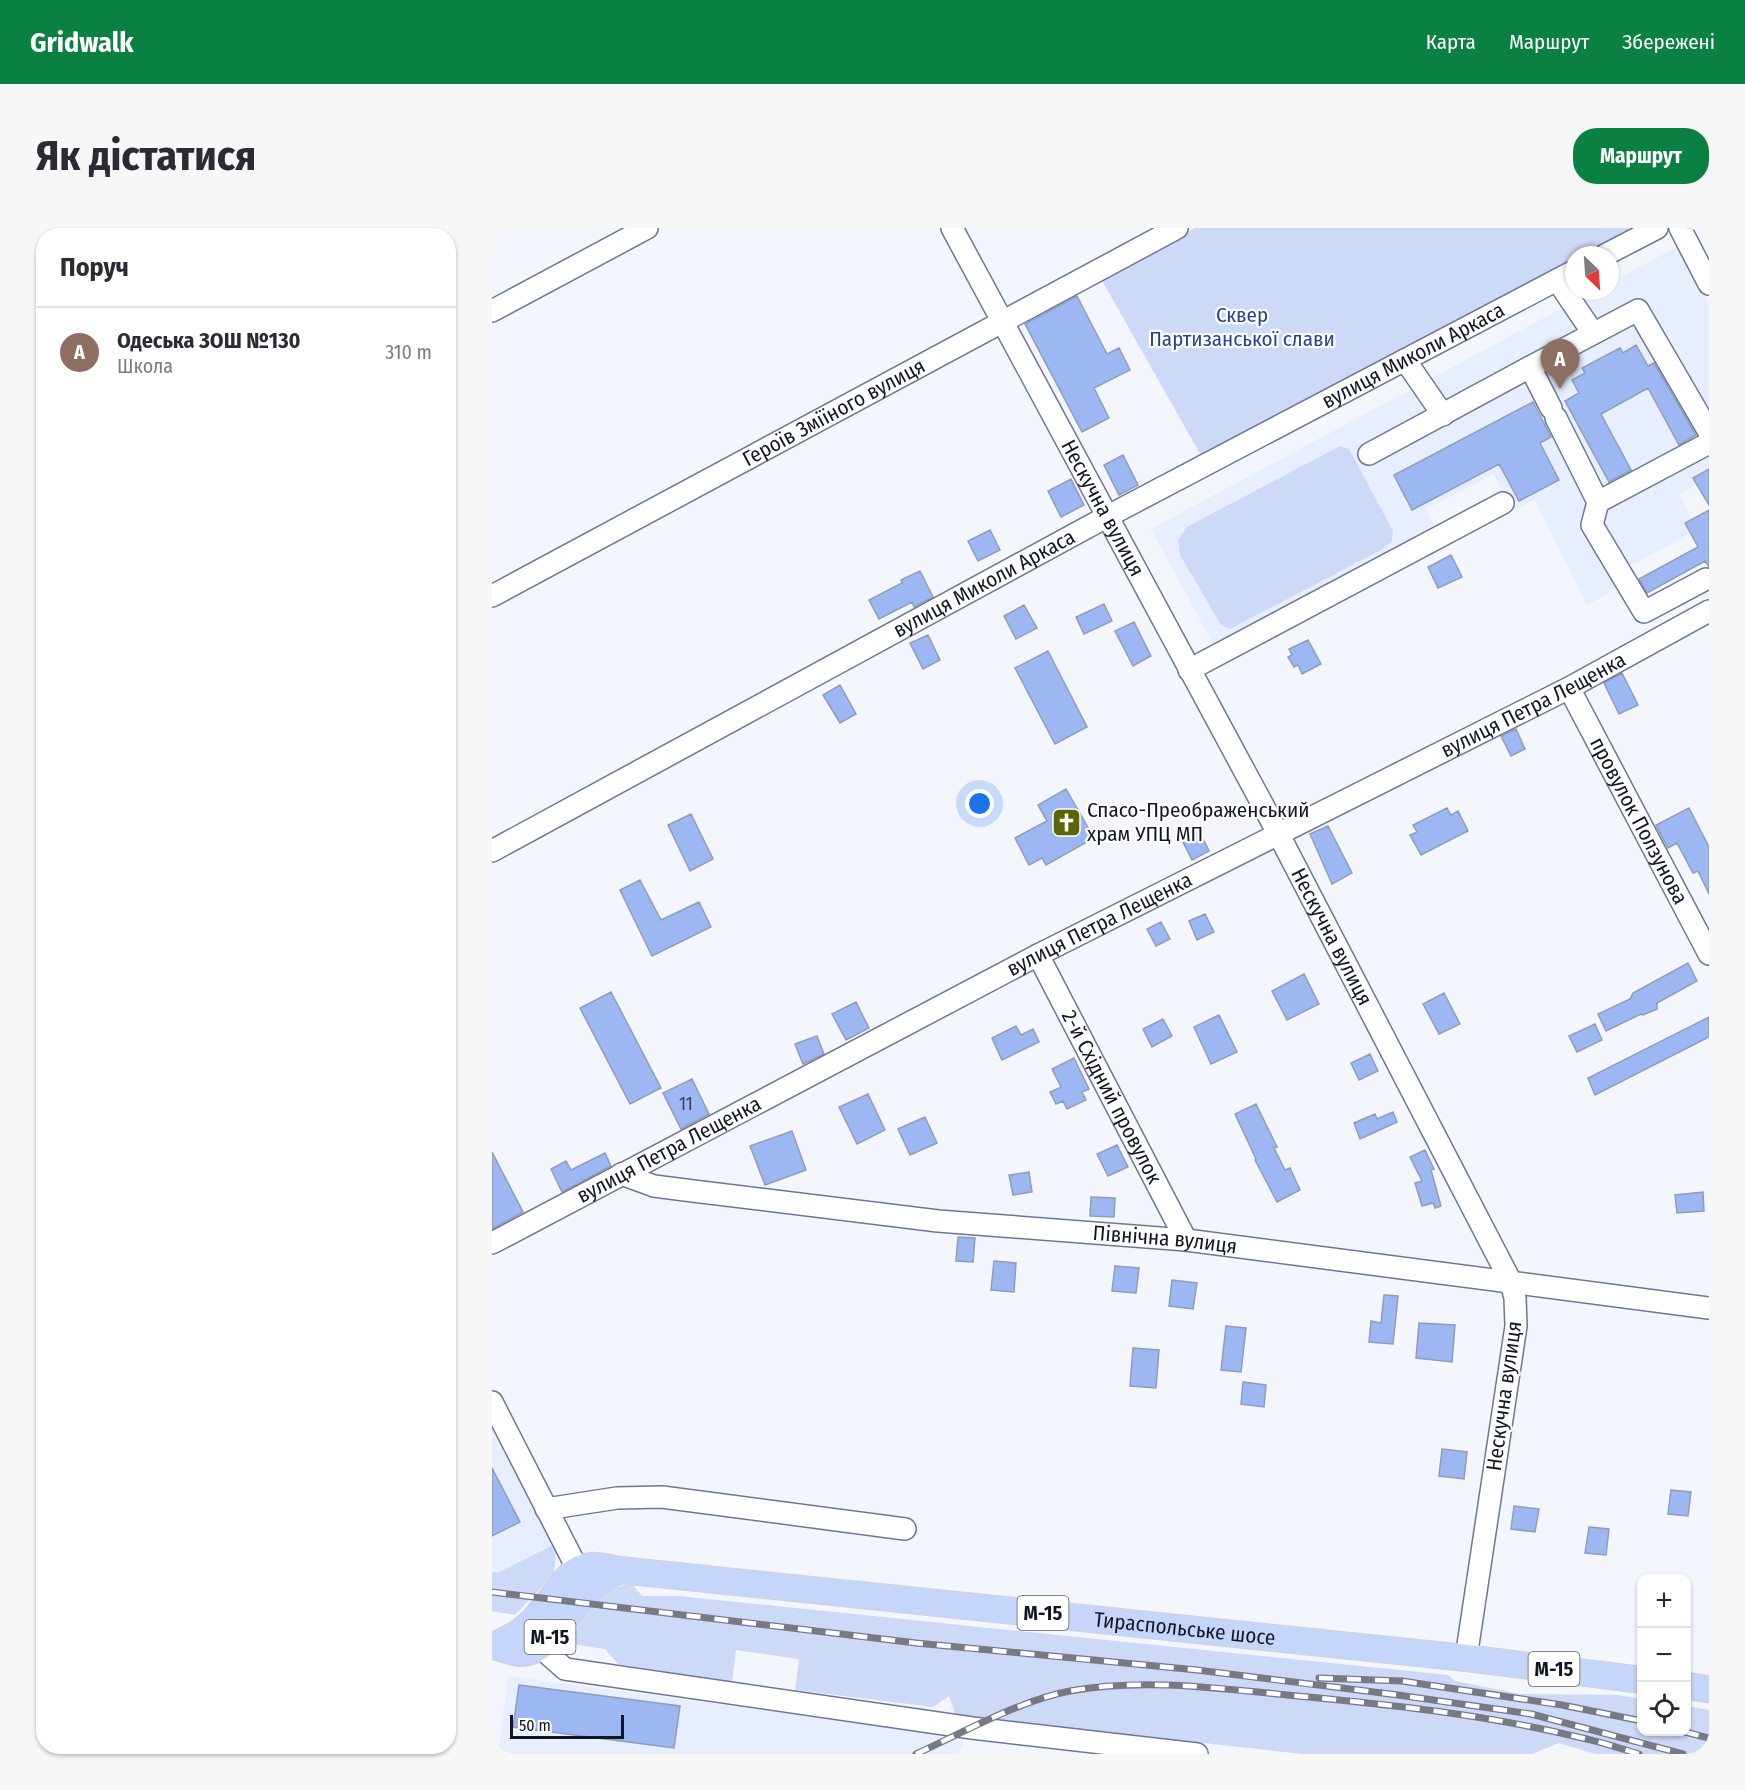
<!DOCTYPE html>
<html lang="uk">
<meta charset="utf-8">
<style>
:root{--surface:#fff;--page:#f7f7f7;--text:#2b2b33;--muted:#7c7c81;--line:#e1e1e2;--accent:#0b8043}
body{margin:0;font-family:"Fira Sans Condensed",sans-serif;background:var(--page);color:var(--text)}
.controls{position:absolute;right:18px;bottom:18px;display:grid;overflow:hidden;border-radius:12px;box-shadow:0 2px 4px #0004}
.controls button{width:54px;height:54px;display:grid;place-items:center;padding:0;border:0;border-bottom:2px solid var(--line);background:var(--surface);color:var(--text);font:30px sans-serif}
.compass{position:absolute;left:1073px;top:18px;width:54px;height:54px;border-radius:50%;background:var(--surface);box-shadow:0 2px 4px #0004;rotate:155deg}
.scale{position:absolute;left:18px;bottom:15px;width:114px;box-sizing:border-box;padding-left:6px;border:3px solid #121723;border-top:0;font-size:16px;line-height:21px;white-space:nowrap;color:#121723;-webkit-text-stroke:4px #fff;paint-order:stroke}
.you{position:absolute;left:488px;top:576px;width:21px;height:21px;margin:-15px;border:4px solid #fff;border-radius:50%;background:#1a73e8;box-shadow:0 0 0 9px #1a73e833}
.badge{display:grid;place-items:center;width:39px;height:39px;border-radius:50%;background:var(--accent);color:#fff;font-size:20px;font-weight:700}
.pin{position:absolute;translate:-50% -50px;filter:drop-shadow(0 2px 3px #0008)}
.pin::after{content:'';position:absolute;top:32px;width:21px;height:18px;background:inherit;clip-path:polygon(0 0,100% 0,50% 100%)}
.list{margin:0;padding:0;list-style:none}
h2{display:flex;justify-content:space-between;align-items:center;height:78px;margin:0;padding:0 24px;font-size:26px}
h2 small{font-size:20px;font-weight:400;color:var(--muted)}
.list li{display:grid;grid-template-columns:39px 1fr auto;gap:18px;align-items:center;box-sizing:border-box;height:90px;padding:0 24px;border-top:2px solid var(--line)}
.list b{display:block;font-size:22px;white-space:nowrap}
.list p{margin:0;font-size:20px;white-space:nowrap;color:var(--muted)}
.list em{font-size:20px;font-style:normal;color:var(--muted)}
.icon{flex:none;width:33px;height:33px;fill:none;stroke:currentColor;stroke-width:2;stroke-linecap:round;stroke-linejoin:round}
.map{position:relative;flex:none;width:1217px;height:1526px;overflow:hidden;border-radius:24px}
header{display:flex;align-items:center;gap:36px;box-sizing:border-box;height:84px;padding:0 30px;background:var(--accent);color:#fff}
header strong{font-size:28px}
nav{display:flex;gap:33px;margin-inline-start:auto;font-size:21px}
.intro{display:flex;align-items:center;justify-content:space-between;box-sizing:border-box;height:144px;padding:0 36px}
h1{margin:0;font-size:42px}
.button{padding:15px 27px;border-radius:24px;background:var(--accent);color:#fff;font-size:21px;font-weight:700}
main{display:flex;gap:36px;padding:0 36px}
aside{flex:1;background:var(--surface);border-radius:24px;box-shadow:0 2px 4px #0004}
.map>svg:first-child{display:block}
.built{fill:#e7eefe}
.green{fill:#ccd9f7}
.building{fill:#9db7f3;stroke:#8f9dbb;stroke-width:1.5}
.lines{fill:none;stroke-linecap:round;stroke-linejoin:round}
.minor-casing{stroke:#6b7895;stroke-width:24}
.major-casing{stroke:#d0d1d3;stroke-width:28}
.minor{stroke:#fff;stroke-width:21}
.major{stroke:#c5d5fb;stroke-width:26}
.rail-casing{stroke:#767a84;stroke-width:7}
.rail{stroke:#fff;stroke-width:4.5;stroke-dasharray:14;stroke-linecap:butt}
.labels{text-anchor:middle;stroke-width:4.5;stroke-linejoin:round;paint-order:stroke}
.number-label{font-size:18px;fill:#353f57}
.shield{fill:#fff;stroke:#595d65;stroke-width:1.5}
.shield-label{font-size:20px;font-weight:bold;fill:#121723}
.park-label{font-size:21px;fill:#264297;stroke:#fff}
.street-label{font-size:21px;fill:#121723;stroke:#fff}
.poi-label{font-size:21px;fill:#121723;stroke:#fff;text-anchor:start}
</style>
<header>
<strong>Gridwalk</strong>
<nav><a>Карта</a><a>Маршрут</a><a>Збережені</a></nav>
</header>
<div class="intro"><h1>Як дістатися</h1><a class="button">Маршрут</a></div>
<main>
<aside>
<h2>Поруч<small></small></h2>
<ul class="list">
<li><span class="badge" style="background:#8d6e63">A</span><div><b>Одеська ЗОШ №130</b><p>Школа</p></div><em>310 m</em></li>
</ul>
</aside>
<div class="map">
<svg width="1217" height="1526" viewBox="0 0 1217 1526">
<rect width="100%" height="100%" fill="#f3f6fd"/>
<path class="built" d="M 1186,18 L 1217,76 L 1217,246 L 1188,267 L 1200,293 L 1194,297 L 1199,305 L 1121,347 L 1127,359 L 1095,377 L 1043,272 L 1021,283 L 1001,246 L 934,281 L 943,299 L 722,418 L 659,301 L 1102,63 L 1118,63 L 1118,55 Z
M 0,1199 L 65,1315 L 5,1345 L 0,1344 Z
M 16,1448 L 435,1504 L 471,1515 L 466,1526 L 2,1526 L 8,1514 Z"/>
<path class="green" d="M 703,0 L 1148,0 L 1097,27 L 1082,27 L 1082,35 L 711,231 L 608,49 Z
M 848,218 L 857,221 L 901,303 L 900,313 L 889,322 L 738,401 L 729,397 L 688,327 L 686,312 L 695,299 Z
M 65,1315 L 62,1346 L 23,1387 L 0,1383 L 0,1344 L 5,1345 Z
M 139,1355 L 150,1368 L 186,1368 L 956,1447 L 963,1453 L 1028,1466 L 1126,1467 L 1149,1471 L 1150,1504 L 1194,1504 L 1195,1478 L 1217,1482 L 1217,1526 L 1103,1526 L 1067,1515 L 1040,1526 L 811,1526 L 464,1488 L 457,1468 L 441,1479 L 303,1462 L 307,1431 L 244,1422 L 240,1454 L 126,1436 L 113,1421 L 78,1416 L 97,1372 L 110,1364 Z"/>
<path class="building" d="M 585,68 L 615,126 L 627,120 L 638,142 L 602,160 L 617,190 L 590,204 L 533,96 Z
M 1144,117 L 1156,138 L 1162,135 L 1204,207 L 1187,217 L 1156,160 L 1109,186 L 1139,242 L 1117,254 L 1073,173 L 1087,165 L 1080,152 L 1093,145 L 1090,140 L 1128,120 L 1131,125 Z
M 1041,174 L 1059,209 L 1048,215 L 1067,252 L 1027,273 L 1007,236 L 920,282 L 902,247 Z
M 631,227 L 646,257 L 627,267 L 612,237 Z
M 1217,241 L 1217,277 L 1201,250 Z
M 579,251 L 592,277 L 569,289 L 556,263 Z
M 1217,282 L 1217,339 L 1213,333 L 1155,365 L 1147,351 L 1206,319 L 1193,295 Z
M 498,302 L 508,322 L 486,333 L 476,313 Z
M 959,327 L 970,349 L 946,360 L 936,339 Z
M 428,343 L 441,369 L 422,379 L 420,374 L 387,391 L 377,372 L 410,355 L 409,352 Z
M 612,376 L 620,393 L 592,406 L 584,389 Z
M 532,377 L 545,400 L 524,411 L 512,388 Z
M 642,394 L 659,428 L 641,438 L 623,403 Z
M 436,407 L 448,432 L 431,441 L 418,415 Z
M 816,412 L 829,436 L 810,446 L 806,437 L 802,439 L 796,429 L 800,427 L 797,421 Z
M 556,423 L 595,499 L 563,516 L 523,440 Z
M 1130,445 L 1146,477 L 1127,486 L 1112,455 Z
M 348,457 L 364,486 L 348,495 L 331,467 Z
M 1024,501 L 1033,521 L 1019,528 L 1009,508 Z
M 574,561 L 602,610 L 554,637 L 550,630 L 537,637 L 523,610 L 555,593 L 546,577 Z
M 955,580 L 959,587 L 966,583 L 976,603 L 929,627 L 918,607 L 925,604 L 921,597 Z
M 1197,580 L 1217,619 L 1217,666 L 1206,643 L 1201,645 L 1185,615 L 1176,620 L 1164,597 Z
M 199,586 L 221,631 L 198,643 L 176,597 Z
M 836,598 L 860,645 L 840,656 L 818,606 Z
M 705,599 L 717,623 L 700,632 L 688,608 Z
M 148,652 L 169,692 L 207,674 L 219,699 L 160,728 L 128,662 Z
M 713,686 L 722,704 L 705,712 L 697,693 Z
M 669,694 L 678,711 L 664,718 L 655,701 Z
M 1196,735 L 1205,753 L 1165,775 L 1165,781 L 1151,787 L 1149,786 L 1114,803 L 1106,786 L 1138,771 L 1141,765 Z
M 812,746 L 827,776 L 795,792 L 780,763 Z
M 119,764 L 169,860 L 138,876 L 88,780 Z
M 952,765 L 968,796 L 947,806 L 931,776 Z
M 364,774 L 377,800 L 354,812 L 340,786 Z
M 727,787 L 745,824 L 719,836 L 702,799 Z
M 1217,789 L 1217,809 L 1103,867 L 1096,850 Z
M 671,791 L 680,808 L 660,819 L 651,801 Z
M 1103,796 L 1110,812 L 1085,824 L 1077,808 Z
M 524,798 L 529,807 L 541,801 L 547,814 L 510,832 L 500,810 Z
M 325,808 L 332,826 L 311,836 L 303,816 Z
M 878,826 L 886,843 L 867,852 L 859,835 Z
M 582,830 L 597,861 L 590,864 L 594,872 L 575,881 L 571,873 L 564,876 L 558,864 L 569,859 L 560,841 Z
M 200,851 L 217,886 L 189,901 L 171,865 Z
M 376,866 L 393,902 L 365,916 L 347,879 Z
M 764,876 L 785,919 L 782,920 L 793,942 L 798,940 L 808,962 L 785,974 L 763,932 L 764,931 L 743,886 Z
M 901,884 L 905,894 L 868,911 L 862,895 L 883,886 L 885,891 Z
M 433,889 L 445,915 L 418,927 L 406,901 Z
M 300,903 L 314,942 L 273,957 L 258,918 Z
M 625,917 L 636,939 L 616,948 L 605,926 Z
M 933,922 L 942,941 L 939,942 L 949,978 L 943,980 L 941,975 L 930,978 L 923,955 L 930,953 L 918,929 Z
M 0,924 L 31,984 L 0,1001 Z
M 113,925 L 119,938 L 70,964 L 59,941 L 74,933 L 79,942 Z
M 537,944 L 540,964 L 521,967 L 517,947 Z
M 1211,964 L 1212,983 L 1185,985 L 1183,967 Z
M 599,969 L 623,970 L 622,989 L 598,988 Z
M 466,1009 L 483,1010 L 481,1034 L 464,1033 Z
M 502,1033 L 524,1035 L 522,1064 L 499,1062 Z
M 623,1038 L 647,1040 L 644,1065 L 620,1063 Z
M 680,1052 L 705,1055 L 701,1081 L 677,1078 Z
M 892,1067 L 906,1068 L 901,1116 L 877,1114 L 879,1093 L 889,1095 Z
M 927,1095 L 963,1097 L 960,1134 L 924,1130 Z
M 734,1098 L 754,1100 L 749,1144 L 729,1142 Z
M 641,1120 L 667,1122 L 664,1160 L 638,1158 Z
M 751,1154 L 774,1157 L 772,1179 L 749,1176 Z
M 950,1221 L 975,1224 L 972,1251 L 947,1248 Z
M 0,1240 L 28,1294 L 0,1308 Z
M 1179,1262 L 1199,1264 L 1196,1288 L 1176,1286 Z
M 1022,1278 L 1047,1281 L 1043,1304 L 1019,1301 Z
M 1097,1299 L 1117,1301 L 1114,1327 L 1093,1325 Z
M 27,1457 L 188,1478 L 182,1520 L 21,1499 Z"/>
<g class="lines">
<defs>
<g id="minor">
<path id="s1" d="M 460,0 L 787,607 L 1019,1054 L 1023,1070 L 1024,1098 L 974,1430"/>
<path d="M 1188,0 L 1217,56"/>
<path d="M 1113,27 L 1165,0"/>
<path d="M 1065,52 L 1101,105"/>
<path d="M 0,83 L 155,0"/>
<path d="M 913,132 L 951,187"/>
<path d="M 1059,180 L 1038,139 L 1146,82 L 1217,204"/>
<path d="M 1064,190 L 1106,274 L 1100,297 L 1152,384 L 1214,351"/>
<path d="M 877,226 L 1038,139"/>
<path d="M 1106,274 L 1217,215"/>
<path id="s2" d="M 0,368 L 685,0"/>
<path d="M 697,442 L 1011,275"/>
<path id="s3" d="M 1077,460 L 1217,726"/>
<path id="s4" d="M 0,623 L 618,287 L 1082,43"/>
<path id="s5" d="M 546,727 L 694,1012"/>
<path id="s6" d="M 129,946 L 162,958 L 201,963 L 446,993 L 694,1012 L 1217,1080"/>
<path id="s7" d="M 0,1015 L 546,727 L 1077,460 L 1217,383"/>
<path d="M 0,1174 L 86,1342"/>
<path d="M 54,1281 L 125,1270 L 170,1269 L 413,1301"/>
<path d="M 48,1419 L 73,1441 L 480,1500 L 705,1526"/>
</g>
<g id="major">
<path d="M 0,1418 C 9,1419 18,1424 27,1425 C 57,1427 77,1379 96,1361 C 105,1352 117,1348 128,1342"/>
<path id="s8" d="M 2,1418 L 27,1405 L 41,1393 L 78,1347 C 97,1333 107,1338 128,1342 L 974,1430 L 1150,1452"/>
<path d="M 1194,1458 L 1217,1461"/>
</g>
</defs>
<use href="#minor" class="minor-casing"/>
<use href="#major" class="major-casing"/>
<use href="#minor" class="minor"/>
<use href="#major" class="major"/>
<defs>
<path id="rail" d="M 0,1364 L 424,1415 L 705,1442 L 906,1467 L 1039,1486 L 1191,1526
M 827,1450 L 910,1453 L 1070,1477 L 1150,1493
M 1193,1504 L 1217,1510
M 424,1526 C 470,1505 529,1472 578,1463 C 650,1450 723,1460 795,1467 C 892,1476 991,1486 1086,1509 C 1106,1513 1127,1520 1147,1526"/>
</defs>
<use href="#rail" class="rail-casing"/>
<use href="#rail" class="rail"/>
</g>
<defs>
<symbol id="church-square" viewBox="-11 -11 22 22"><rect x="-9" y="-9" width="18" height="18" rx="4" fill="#5b6506" stroke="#fff"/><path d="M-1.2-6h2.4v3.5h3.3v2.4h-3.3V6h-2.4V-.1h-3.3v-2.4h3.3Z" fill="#fff"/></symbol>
</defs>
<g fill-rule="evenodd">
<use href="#church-square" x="558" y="578" width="33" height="33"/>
</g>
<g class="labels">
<g class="number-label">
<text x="194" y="882">11</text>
</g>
<g class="shield">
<rect x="525.5" y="1368" width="51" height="34" rx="4.5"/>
<rect x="32.5" y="1392" width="51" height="34" rx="4.5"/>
<rect x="1036.5" y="1424" width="51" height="34" rx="4.5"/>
</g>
<g class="shield-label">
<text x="551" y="1392">М-15</text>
<text x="58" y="1416">М-15</text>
<text x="1062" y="1448">М-15</text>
</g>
<g class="park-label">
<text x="750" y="94">Сквер<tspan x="750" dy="24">Партизанської слави</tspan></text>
</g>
<g class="street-label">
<text dy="7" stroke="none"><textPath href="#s4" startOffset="1046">вулиця Миколи Аркаса</textPath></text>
<text dy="7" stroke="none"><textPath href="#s2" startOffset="388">Героїв Зміїного вулиця</textPath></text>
<text dy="7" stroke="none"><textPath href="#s1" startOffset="318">Нескучна вулиця</textPath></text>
<text dy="7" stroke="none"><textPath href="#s4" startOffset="560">вулиця Миколи Аркаса</textPath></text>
<text dy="7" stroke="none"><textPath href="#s7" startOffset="1172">вулиця Петра Лещенка</textPath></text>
<text dy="7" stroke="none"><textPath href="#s3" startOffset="150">провулок Ползунова</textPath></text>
<text dy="7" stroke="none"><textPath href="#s7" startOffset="686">вулиця Петра Лещенка</textPath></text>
<text dy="7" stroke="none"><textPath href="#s1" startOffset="804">Нескучна вулиця</textPath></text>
<text dy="7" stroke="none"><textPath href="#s5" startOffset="160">2-й Східний провулок</textPath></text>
<text dy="7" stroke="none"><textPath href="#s7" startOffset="200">вулиця Петра Лещенка</textPath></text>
<text dy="7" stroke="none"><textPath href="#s6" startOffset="549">Північна вулиця</textPath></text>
<text transform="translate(1012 1168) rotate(-82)" y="7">Нескучна вулиця</text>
<text dy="7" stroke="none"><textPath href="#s8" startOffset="726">Тираспольське шосе</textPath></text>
</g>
<g class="poi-label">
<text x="595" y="589">Спасо-Преображенський<tspan x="595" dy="24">храм УПЦ МП</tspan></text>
</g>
</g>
</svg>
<div class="controls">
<button>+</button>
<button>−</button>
<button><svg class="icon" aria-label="locate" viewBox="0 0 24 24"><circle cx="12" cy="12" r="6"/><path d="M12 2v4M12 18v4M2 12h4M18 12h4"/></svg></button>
</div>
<svg class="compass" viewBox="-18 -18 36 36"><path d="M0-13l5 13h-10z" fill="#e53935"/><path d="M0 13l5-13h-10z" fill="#7c7c81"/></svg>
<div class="scale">50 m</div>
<div class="you"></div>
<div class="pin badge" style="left:1068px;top:161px;background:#8d6e63">A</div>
</div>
</main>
